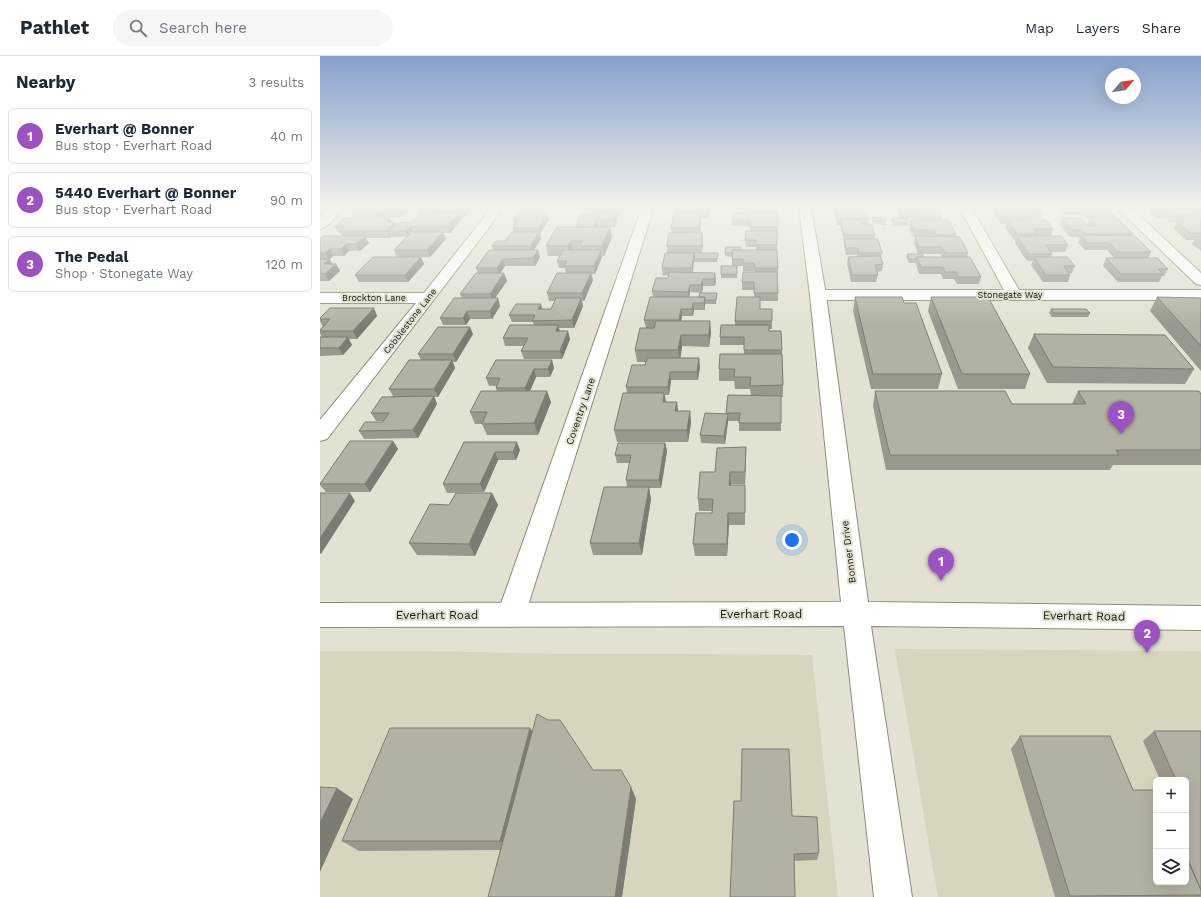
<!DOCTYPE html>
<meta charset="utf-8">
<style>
:root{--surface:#fff;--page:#f6f6f7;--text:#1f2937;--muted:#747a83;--line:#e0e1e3;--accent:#9d52c4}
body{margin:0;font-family:"Work Sans",sans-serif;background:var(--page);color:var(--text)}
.controls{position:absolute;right:12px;bottom:12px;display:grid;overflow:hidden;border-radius:6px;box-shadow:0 4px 16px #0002}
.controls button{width:36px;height:36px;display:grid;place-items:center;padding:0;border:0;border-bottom:1px solid var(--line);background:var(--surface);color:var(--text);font:20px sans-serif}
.compass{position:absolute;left:785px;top:12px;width:36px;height:36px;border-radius:50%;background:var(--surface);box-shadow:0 4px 16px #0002;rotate:61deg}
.you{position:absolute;left:472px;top:484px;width:14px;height:14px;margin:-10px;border:3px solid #fff;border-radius:50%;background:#1a73e8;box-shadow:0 0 0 6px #1a73e833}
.badge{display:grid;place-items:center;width:26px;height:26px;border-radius:50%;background:var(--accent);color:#fff;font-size:13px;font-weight:700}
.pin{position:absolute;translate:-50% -33px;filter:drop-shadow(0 1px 2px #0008)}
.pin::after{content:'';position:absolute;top:21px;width:14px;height:12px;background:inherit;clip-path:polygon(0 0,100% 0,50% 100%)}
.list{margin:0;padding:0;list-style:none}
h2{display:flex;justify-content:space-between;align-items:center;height:52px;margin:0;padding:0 16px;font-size:17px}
h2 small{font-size:13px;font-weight:400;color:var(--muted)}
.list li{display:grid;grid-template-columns:26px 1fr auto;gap:12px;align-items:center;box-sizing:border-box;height:56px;margin:0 8px 8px;padding:0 8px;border:1px solid var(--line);border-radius:6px}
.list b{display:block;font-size:15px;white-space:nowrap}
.list p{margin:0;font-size:13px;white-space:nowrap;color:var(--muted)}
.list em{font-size:13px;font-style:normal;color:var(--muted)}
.icon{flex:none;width:22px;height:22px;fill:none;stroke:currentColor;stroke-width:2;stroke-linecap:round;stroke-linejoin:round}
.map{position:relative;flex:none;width:881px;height:841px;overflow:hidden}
header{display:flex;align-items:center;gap:24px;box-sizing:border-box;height:56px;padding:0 20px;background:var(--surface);border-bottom:1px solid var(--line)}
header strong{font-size:19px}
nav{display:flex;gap:22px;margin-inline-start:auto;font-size:14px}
.search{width:280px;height:36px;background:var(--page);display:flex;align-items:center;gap:10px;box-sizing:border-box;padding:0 14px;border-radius:22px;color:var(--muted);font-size:15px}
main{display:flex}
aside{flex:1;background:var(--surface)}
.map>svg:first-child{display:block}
.built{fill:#d8d5bf;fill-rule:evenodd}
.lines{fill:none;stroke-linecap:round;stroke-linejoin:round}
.street-casing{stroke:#8e8c7e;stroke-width:2}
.secondary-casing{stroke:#8e8c7e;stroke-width:2}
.street{fill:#fff;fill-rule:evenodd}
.secondary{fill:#fff;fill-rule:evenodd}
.wall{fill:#9a988c;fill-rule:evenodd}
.shaded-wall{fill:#7d7c72}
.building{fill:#b3b1a3;stroke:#7d7c72}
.labels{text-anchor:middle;stroke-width:4;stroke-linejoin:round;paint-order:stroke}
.far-street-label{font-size:9px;fill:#181712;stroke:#e3e1d2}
.street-label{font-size:10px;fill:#181712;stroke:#e3e1d2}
.near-street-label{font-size:12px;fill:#181712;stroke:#e3e1d2}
</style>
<header>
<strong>Pathlet</strong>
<div class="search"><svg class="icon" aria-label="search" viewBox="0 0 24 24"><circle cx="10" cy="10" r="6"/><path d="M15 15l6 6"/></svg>Search here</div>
<nav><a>Map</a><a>Layers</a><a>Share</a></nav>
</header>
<main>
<aside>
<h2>Nearby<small>3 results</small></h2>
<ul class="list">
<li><span class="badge">1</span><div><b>Everhart @ Bonner</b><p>Bus stop · Everhart Road</p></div><em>40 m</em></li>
<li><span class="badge">2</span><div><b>5440 Everhart @ Bonner</b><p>Bus stop · Everhart Road</p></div><em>90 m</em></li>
<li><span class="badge">3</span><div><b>The Pedal</b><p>Shop · Stonegate Way</p></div><em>120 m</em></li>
</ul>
</aside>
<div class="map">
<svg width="881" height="841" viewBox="0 0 881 841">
<rect width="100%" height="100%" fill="#e3e1d2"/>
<path class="built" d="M 575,593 L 881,595 L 881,841 L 618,841 ZM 836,724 L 866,724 L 866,826 L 836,826 Z
M 0,595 L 110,595 L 240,598 L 367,598 L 492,599 L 518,841 L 0,841 Z"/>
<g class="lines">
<defs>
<path id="street" d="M 9,151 L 21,151 C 17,160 9,171 0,173 L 0,162 Z
M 170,151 L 182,151 L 171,169 L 7,383 L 0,385 L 0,364 L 96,247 L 0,247 L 0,237 L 104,237 L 162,164 Z
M 322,151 L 334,151 L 205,559 L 201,567 L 191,571 L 181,567 L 177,559 Z
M 639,151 L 651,151 L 699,234 L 881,234 L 881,244 L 498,244 L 493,242 L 490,239 L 493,236 L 498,234 L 684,234 Z
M 796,151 L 810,151 L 881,217 L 881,229 L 876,228 Z"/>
<path id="secondary" d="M 479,151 L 491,151 L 506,239 L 548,546 L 881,550 L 881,574 L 551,570 L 592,841 L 554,841 L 524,570 L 0,571 L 0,547 L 521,546 L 490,239 Z"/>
</defs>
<use href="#street" class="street-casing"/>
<use href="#secondary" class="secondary-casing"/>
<use href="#street" class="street"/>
<use href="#secondary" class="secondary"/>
</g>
<path class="wall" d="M 39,151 L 88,151 L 89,154 L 81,161 L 64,161 L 63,162 L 76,168 L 92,166 L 99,159 L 97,152 L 98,151 L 148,151 L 149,155 L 144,162 L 141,162 L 142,163 L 130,177 L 123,177 L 126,183 L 110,201 L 101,201 L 104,208 L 88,226 L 39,226 L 35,219 L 77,201 L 74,194 L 86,181 L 71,181 L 71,180 L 70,182 L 46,182 L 49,187 L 40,195 L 29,195 L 24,200 L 13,200 L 9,203 L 12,208 L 16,208 L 20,215 L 9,225 L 0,225 L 0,183 L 22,180 L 21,177 L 19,177 L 15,171 L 33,162 L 31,158 Z
M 199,151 L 224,151 L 222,157 L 229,163 L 220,178 L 221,183 L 214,194 L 218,194 L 220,201 L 215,210 L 185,210 L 180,217 L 184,217 L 187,225 L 175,242 L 180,250 L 172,263 L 150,263 L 146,269 L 123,269 L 120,262 L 142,242 L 140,238 L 158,217 L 156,212 L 173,194 L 172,190 L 185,185 L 194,176 L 193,172 L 194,170 L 193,164 L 200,157 Z
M 264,151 L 302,151 L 298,161 L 296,161 L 297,164 L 295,171 L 290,171 L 292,181 L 284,200 L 282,200 L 282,201 L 275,218 L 271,218 L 273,224 L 264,245 L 262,245 L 263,250 L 254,272 L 239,272 L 240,275 L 250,283 L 242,303 L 204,303 L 201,295 L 204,290 L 185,290 L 183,282 L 214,269 L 213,266 L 192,266 L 189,259 L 222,253 L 231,253 L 235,245 L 229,245 L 227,237 L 246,217 L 245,212 L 239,212 L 237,205 L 240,200 L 228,200 L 226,190 L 256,171 L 279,157 L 272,157 L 272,154 L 265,154 Z
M 355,151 L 389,151 L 388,162 L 381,162 L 380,176 L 382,176 L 383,183 L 382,197 L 398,200 L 397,206 L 374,206 L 373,216 L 395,217 L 396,224 L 395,230 L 383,230 L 382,237 L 370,236 L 369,241 L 379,241 L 397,237 L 396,248 L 385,248 L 385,254 L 374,254 L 373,260 L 362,260 L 361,265 L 391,276 L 389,291 L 362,290 L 360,302 L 380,310 L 378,324 L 351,324 L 349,339 L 345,339 L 346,346 L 357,346 L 358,355 L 370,355 L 371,367 L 368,386 L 297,386 L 294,374 L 307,337 L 306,331 L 325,309 L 326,306 L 317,306 L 315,294 L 326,272 L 324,264 L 333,241 L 332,235 L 348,222 L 349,219 L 343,220 L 342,212 L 347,197 L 347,190 L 352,177 L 351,172 Z
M 422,151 L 455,151 L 456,157 L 458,171 L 458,178 L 457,178 L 457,194 L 458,212 L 458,220 L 457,220 L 458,245 L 440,245 L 440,253 L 452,253 L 452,273 L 449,273 L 449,275 L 462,294 L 463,329 L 463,341 L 461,341 L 461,375 L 419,375 L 419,365 L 408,365 L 405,388 L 381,387 L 380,379 L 406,358 L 408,339 L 431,339 L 430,333 L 415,333 L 414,325 L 399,325 L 399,313 L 424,298 L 424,289 L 400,289 L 400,281 L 415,269 L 415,265 L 434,241 L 434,234 L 422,234 L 422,226 L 435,216 L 434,215 L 423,215 L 423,210 L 417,210 L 417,222 L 401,222 L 401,218 L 412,210 L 412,201 L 405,200 L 405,197 L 421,191 L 421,194 L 436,194 L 436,191 L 426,191 L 425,184 L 430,175 L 430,170 L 412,170 L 412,164 L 430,157 L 430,154 L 422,154 Z
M 514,151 L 548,151 L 548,152 L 546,152 L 549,163 L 548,168 L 555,179 L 554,183 L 562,197 L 561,203 L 563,208 L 562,215 L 557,216 L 558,219 L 556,226 L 531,226 L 527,208 L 528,201 L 537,201 L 537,199 L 526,199 L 524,190 L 524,186 L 520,169 L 517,169 L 514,154 Z
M 579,151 L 617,151 L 622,161 L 621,165 L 636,179 L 636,181 L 648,197 L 647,201 L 661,221 L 659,228 L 637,228 L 634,223 L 623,223 L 621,218 L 599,218 L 596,208 L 596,207 L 589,207 L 586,201 L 587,198 L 598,198 L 594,187 L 595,181 L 593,181 L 589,171 L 590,165 L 602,165 L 602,164 L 593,164 L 592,162 L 581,162 L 578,156 ZM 602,198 L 621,198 L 622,201 L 604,201 Z
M 670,151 L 722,151 L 721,153 L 723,156 L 721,163 L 709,163 L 708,164 L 733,173 L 731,180 L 716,180 L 748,189 L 745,196 L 731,196 L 732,198 L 731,201 L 755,210 L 752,217 L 749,217 L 750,219 L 748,226 L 723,226 L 711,209 L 713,205 L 707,205 L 695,187 L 695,185 L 685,171 L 686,168 L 681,168 L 672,155 L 673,152 Z
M 739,151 L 785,151 L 794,160 L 793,162 L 813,178 L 812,180 L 831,196 L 828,202 L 848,213 L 844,220 L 842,220 L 839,226 L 798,226 L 783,210 L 786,202 L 794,202 L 787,194 L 765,194 L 758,186 L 760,182 L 759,181 L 750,181 L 740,169 L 742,162 L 767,169 L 769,164 L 764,159 L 744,159 L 738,152 Z
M 831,151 L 878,151 L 881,154 L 881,160 L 880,162 L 881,162 L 881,195 L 872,188 L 874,184 L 866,184 L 853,172 L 857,166 L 850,166 L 846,162 L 837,162 L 829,156 Z
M 552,161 L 566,165 L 566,169 L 553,168 L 552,165 Z
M 572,162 L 588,167 L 588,170 L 573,170 L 571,165 Z
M 535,241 L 622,318 L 618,333 L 551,333 L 533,255 Z
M 611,241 L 710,318 L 705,333 L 638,333 L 608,255 Z
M 837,241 L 881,242 L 881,315 L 830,255 Z
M 54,252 L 57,260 L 37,283 L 29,283 L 32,289 L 23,299 L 0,300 L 0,281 L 2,281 L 0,277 L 0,274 L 3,271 L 0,265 L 0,262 Z
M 731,253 L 770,257 L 768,261 L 732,261 L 729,257 Z
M 153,278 L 136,306 L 133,306 L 135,312 L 118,341 L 114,341 L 117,348 L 98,382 L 44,383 L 39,375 L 63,366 L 63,365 L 56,365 L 51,357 L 73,340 L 69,333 L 101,304 L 98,298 Z
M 714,278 L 874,313 L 865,328 L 727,327 L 708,292 Z
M 176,304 L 234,312 L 230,321 L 216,321 L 210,335 L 231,346 L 218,379 L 167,379 L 162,368 L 155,368 L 150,356 L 177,335 L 176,332 L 176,330 L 169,330 L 166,322 Z
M 555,335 L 692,348 L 752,348 L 758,335 L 881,338 L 881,409 L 793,409 L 790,414 L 566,414 L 553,350 Z
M 73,385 L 78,393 L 50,436 L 6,436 L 0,429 L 0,427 Z
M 144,386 L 200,394 L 196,404 L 178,404 L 164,436 L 127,437 L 123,428 Z
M 345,387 L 347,395 L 341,432 L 329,432 L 331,443 L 322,499 L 273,499 L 270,487 L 307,431 L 306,424 L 310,407 L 297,407 L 295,399 Z
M 426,391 L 425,428 L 411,428 L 411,429 L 425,429 L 425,469 L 409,469 L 407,500 L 375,500 L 373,488 L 392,457 L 392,455 L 379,455 L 378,443 Z
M 172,437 L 178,449 L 155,500 L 97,499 L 89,487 Z
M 834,675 L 881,675 L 881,841 L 735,841 L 691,693 L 700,680 L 836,826 L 866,724 L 840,724 L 823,685 Z
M 213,676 L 273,714 L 311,731 L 316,743 L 302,841 L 168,841 L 180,794 L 39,795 L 22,785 Z
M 472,760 L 499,797 L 497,804 L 474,805 Z"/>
<path class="shaded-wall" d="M 82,151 L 88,151 L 89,154 L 81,161 L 79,154 Z
M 144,151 L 148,151 L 149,155 L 144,162 L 141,155 Z
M 220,151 L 224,151 L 221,158 Z
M 298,151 L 302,151 L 298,161 L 297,154 Z
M 388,151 L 389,151 L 388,162 L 387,155 Z
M 62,154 L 64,161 L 60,164 L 57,158 Z
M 139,157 L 142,163 L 130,177 L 128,170 Z
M 227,157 L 229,163 L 220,178 L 221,183 L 212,197 L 210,190 L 219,176 L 218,172 Z
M 296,157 L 297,164 L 295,171 L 294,164 Z
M 381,157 L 381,163 L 380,179 L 379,172 Z
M 70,162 L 73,169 L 75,166 L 78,173 L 68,175 L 71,180 L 70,182 L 67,175 L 66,166 Z
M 276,164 L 277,171 L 274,172 Z
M 91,170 L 93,177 L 89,182 L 86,175 Z
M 290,171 L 292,181 L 284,200 L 282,190 Z
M 123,176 L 126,183 L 110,201 L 107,194 Z
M 382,176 L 383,183 L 382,197 Z
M 45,180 L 49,187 L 40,195 L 36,188 Z
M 251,185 L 253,195 L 251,200 L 248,190 Z
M 26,188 L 29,195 L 24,200 L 21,193 Z
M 10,193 L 13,200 L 9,204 L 5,197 Z
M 218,194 L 220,201 L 215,210 L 213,202 Z
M 281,194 L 282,201 L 275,218 L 274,210 Z
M 374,197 L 374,203 L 372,219 L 372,212 Z
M 101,201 L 104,208 L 88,226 L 85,219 Z
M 10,203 L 13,210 L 16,208 L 20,215 L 9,225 L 5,218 L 4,208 Z
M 183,203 L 185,210 L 179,219 L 177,212 Z
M 184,217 L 187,225 L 173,245 L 170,238 Z
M 271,217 L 273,224 L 264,245 L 262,237 Z
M 395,217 L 396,224 L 395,230 L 394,223 Z
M 383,223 L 383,230 L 382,237 L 381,229 Z
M 370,229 L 370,236 L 369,243 L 368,236 Z
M 385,241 L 385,254 L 384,247 Z
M 178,242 L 180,250 L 172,263 L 170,255 Z
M 261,242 L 263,250 L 254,272 L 252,264 Z
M 373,247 L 374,254 L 373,260 L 372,253 Z
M 221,248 L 223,255 L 218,253 Z
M 54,252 L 57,260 L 37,283 L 33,275 Z
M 361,253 L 362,260 L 360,272 L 359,264 Z
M 147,255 L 150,263 L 146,269 L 143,262 Z
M 390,265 L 391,276 L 389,291 L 389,279 Z
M 238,269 L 240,277 L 236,275 Z
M 150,271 L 153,278 L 136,306 L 133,298 Z
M 248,275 L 250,283 L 242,303 L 240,295 Z
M 361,279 L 362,290 L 360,306 L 358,294 Z
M 28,281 L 32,289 L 23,299 L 19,292 Z
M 379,302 L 380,310 L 378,324 L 377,316 Z
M 132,304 L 135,312 L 118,341 L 114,333 Z
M 232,304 L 234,312 L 230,321 L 228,313 Z
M 214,313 L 216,321 L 208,340 L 205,332 Z
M 350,316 L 351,324 L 349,339 L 348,331 Z
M 227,335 L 231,346 L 218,379 L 214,367 Z
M 344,337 L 346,349 L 343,346 Z
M 114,340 L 117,348 L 98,382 L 93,374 Z
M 357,346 L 358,358 L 355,355 Z
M 370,355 L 371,367 L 368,386 L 367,374 Z
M 408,358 L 408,366 L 405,388 L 404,380 Z
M 73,385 L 78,393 L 50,436 L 45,428 Z
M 197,386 L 200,394 L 196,404 L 193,396 Z
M 345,387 L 347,395 L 341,432 L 339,424 Z
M 426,391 L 426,403 L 425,428 L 425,416 Z
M 175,396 L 178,404 L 164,436 L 160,428 Z
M 410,416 L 411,428 L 410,441 L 409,429 Z
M 329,431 L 331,443 L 322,499 L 319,487 Z
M 30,437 L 35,445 L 1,498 L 0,497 L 0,482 Z
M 172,437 L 178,449 L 155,500 L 149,488 Z
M 408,457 L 409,469 L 407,500 L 407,488 Z
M 210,672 L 218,684 L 191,794 L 180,785 Z
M 311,731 L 316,743 L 302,841 L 295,841 Z
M 17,732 L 33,743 L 0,816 L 0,767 Z"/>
<path class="building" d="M 39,151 L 82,151 L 79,154 L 62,154 L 57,158 L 31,158 Z
M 98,151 L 144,151 L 141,155 L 113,155 L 116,152 L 97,152 Z
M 199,151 L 213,151 L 199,152 Z
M 280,151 L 298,151 L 297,154 L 279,154 Z
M 355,151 L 388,151 L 387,155 L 354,155 Z
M 430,151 L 455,151 L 456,155 L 430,155 Z
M 515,151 L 545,151 L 549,163 L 518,162 Z
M 580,151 L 617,151 L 622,161 L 605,161 L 603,157 L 594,157 L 593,155 L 582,155 Z
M 676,151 L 719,151 L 723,156 L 706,157 L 709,161 L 683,161 Z
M 746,151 L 785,151 L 794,160 L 773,160 L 767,153 L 747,153 Z
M 835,151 L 878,151 L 881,154 L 881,156 L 875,156 L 879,159 L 853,159 L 849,156 L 840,156 Z
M 101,157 L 139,157 L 128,170 L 91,170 L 86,175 L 68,175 L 78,167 L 92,166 Z
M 198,157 L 227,157 L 218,172 L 193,172 L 198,164 L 193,164 Z
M 296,157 L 294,164 L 276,164 L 274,171 L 256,171 L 260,158 Z
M 354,157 L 381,157 L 379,172 L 351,172 Z
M 413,157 L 457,157 L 458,171 L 430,171 L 430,164 L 412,164 Z
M 552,161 L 565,162 L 566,165 L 553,165 Z
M 25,162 L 70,162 L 66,166 L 75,166 L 67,175 L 20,175 L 25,171 L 15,171 Z
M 572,162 L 587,162 L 588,167 L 573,166 Z
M 742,162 L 760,162 L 768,170 L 777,170 L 769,162 L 797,162 L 813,178 L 765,178 L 762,174 L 752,174 Z
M 861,162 L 881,162 L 881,177 L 870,177 L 857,166 L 865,166 Z
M 521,164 L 540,164 L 541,168 L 551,168 L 555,179 L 524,179 Z
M 629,164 L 636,179 L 616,179 L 614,174 L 594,174 L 590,165 Z
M 687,164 L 726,164 L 733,173 L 714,173 L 717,178 L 697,178 Z
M 237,171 L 290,171 L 282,190 L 260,190 L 262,185 L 251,185 L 248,190 L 226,190 Z
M 426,175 L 457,175 L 457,189 L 436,189 L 436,184 L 425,184 Z
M 92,176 L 123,176 L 107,194 L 74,194 Z
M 192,176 L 219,176 L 210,190 L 172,190 L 176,185 L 185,185 Z
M 382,176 L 382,190 L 347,190 L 349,177 Z
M 761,179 L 815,180 L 831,196 L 797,196 L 790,187 L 768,187 Z
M 3,180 L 45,180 L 36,188 L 26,188 L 21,193 L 10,193 L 5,197 L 0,197 L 0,183 Z
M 595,180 L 640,181 L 648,197 L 625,197 L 622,191 L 599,191 Z
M 697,180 L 741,180 L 748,189 L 725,189 L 732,198 L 709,198 Z
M 876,181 L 881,181 L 881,185 Z
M 524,183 L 558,183 L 562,197 L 539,197 L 538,192 L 526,192 Z
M 406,191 L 421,191 L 421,194 L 413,194 L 412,197 L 405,197 Z
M 169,194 L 218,194 L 213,202 L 183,203 L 177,212 L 156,212 Z
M 243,194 L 281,194 L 274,210 L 244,210 L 247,205 L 237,205 Z
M 413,194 L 457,194 L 458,212 L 435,212 L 434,207 L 423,207 L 423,203 L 412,203 Z
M 345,197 L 374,197 L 372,212 L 342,212 Z
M 375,197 L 398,197 L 397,203 L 374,203 Z
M 587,198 L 602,198 L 604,201 L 597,201 L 596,203 L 589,203 Z
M 560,200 L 563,208 L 555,209 L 558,219 L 532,219 L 528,201 Z
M 53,201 L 101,201 L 85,219 L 35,219 Z
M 597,201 L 650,201 L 661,221 L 638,221 L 636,216 L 625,216 L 623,211 L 601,211 Z
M 714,201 L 747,201 L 755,210 L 744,210 L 750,219 L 726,219 Z
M 786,202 L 837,202 L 848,213 L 838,213 L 843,218 L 801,218 Z
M 0,203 L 10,203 L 4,208 L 16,208 L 5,218 L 0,218 Z
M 401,210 L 417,210 L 417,218 L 401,218 Z
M 349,216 L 395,217 L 394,223 L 383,223 L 381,229 L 370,229 L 368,236 L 332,235 L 336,222 L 348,222 Z
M 423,216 L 457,216 L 458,237 L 434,237 L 434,226 L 422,226 Z
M 156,217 L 184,217 L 170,238 L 140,238 Z
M 237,217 L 271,217 L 262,237 L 227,237 Z
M 380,237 L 397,237 L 396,244 L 385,244 L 385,241 L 379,241 Z
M 330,241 L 385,241 L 384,247 L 373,247 L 372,253 L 361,253 L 359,264 L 324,264 Z
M 417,241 L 440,241 L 440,253 L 452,253 L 452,265 L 415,265 Z
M 535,241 L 582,241 L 584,247 L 596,247 L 622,318 L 553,318 Z
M 611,241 L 668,241 L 710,318 L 642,318 Z
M 837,241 L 881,242 L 881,290 Z
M 134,242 L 178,242 L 170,255 L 147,255 L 143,262 L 120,262 Z
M 236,242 L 261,242 L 252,264 L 212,265 L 215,259 L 189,259 L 196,248 L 221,248 L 218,253 L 231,253 Z
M 10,252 L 54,252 L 33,275 L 0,275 L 0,274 L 10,263 L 0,263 L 0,262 Z
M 731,253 L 766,253 L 770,257 L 734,257 Z
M 336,265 L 390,265 L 389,279 L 361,279 L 358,294 L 315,294 L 320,272 L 334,272 Z
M 190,269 L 238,269 L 236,275 L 248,275 L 240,295 L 201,295 L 208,282 L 183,282 Z
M 401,269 L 449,269 L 449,275 L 461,275 L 462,294 L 424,294 L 424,281 L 400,281 Z
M 118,271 L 150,271 L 133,298 L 98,298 Z
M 714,278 L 845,279 L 874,313 L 733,311 Z
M 0,281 L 28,281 L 19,292 L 0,292 Z
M 400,298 L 462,298 L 463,329 L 430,330 L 431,321 L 414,321 L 415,313 L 399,313 Z
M 327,302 L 379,302 L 377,316 L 350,316 L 348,331 L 306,331 L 312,309 L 325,309 Z
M 89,304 L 132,304 L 114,333 L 69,333 Z
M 176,304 L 232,304 L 228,313 L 214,313 L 205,332 L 176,332 L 180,322 L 166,322 Z
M 161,335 L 227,335 L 214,367 L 162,368 L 167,356 L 150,356 Z
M 555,335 L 685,335 L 692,348 L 766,348 L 758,335 L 879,335 L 881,338 L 881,394 L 796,394 L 799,399 L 570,399 Z
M 303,337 L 344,337 L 343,346 L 357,346 L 355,355 L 370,355 L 367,374 L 294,374 Z
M 408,339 L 461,340 L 461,367 L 419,367 L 420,357 L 406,357 Z
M 114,340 L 93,374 L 39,375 L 45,366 L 63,366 L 69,357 L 51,357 L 62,341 Z
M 385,357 L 408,358 L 404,380 L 380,379 Z
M 30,385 L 73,385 L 45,428 L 0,428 Z
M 144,386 L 197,386 L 193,396 L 175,396 L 160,428 L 123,428 Z
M 298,387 L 345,387 L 339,424 L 306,424 L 311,399 L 295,399 Z
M 426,391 L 425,416 L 410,416 L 409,429 L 425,429 L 425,457 L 408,457 L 407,488 L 373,488 L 376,457 L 392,457 L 393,443 L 378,443 L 380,416 L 395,416 L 397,392 Z
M 284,431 L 329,431 L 319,487 L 270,487 Z
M 0,437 L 30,437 L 0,482 Z
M 136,437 L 172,437 L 149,488 L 89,487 L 110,448 L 129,449 Z
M 217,658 L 228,664 L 240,664 L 273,714 L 301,714 L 311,731 L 295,841 L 168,841 Z
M 70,672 L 210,672 L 180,785 L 22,785 Z
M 834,675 L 881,675 L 881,834 L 866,800 L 866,724 L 856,724 Z
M 700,680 L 790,680 L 813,734 L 836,734 L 836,826 L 866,826 L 866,800 L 881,834 L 881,839 L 750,840 Z
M 422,693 L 469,693 L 472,760 L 497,761 L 499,797 L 474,798 L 475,841 L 410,841 L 414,745 L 421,745 Z
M 0,731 L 17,732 L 0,767 Z"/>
<linearGradient id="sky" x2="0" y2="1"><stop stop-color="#87a0cc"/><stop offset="0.56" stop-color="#f2f2eb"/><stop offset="1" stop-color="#f2f2eb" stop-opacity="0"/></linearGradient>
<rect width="881" height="269" fill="url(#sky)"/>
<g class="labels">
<g class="far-street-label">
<text x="690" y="242">Stonegate Way</text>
<text x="54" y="245">Brockton Lane</text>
<text transform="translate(90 265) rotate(-52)" y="3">Cobblestone Lane</text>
</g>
<g class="street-label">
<text transform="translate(260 355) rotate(-71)" y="4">Coventry Lane</text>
<text transform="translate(528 496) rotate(-97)" y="4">Bonner Drive</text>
</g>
<g class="near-street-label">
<text x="441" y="562">Everhart Road</text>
<text x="117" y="563">Everhart Road</text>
<text transform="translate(764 560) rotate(1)" y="4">Everhart Road</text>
</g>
</g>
</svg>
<div class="controls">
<button>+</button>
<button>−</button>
<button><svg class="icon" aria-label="layers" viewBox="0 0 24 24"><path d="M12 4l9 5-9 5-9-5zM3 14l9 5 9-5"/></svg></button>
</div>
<svg class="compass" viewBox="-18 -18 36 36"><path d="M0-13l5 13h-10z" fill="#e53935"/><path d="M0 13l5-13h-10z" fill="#747a83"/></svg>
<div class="you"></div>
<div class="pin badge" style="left:621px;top:525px">1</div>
<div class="pin badge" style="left:827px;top:597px">2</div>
<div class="pin badge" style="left:801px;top:378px">3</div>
</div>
</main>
